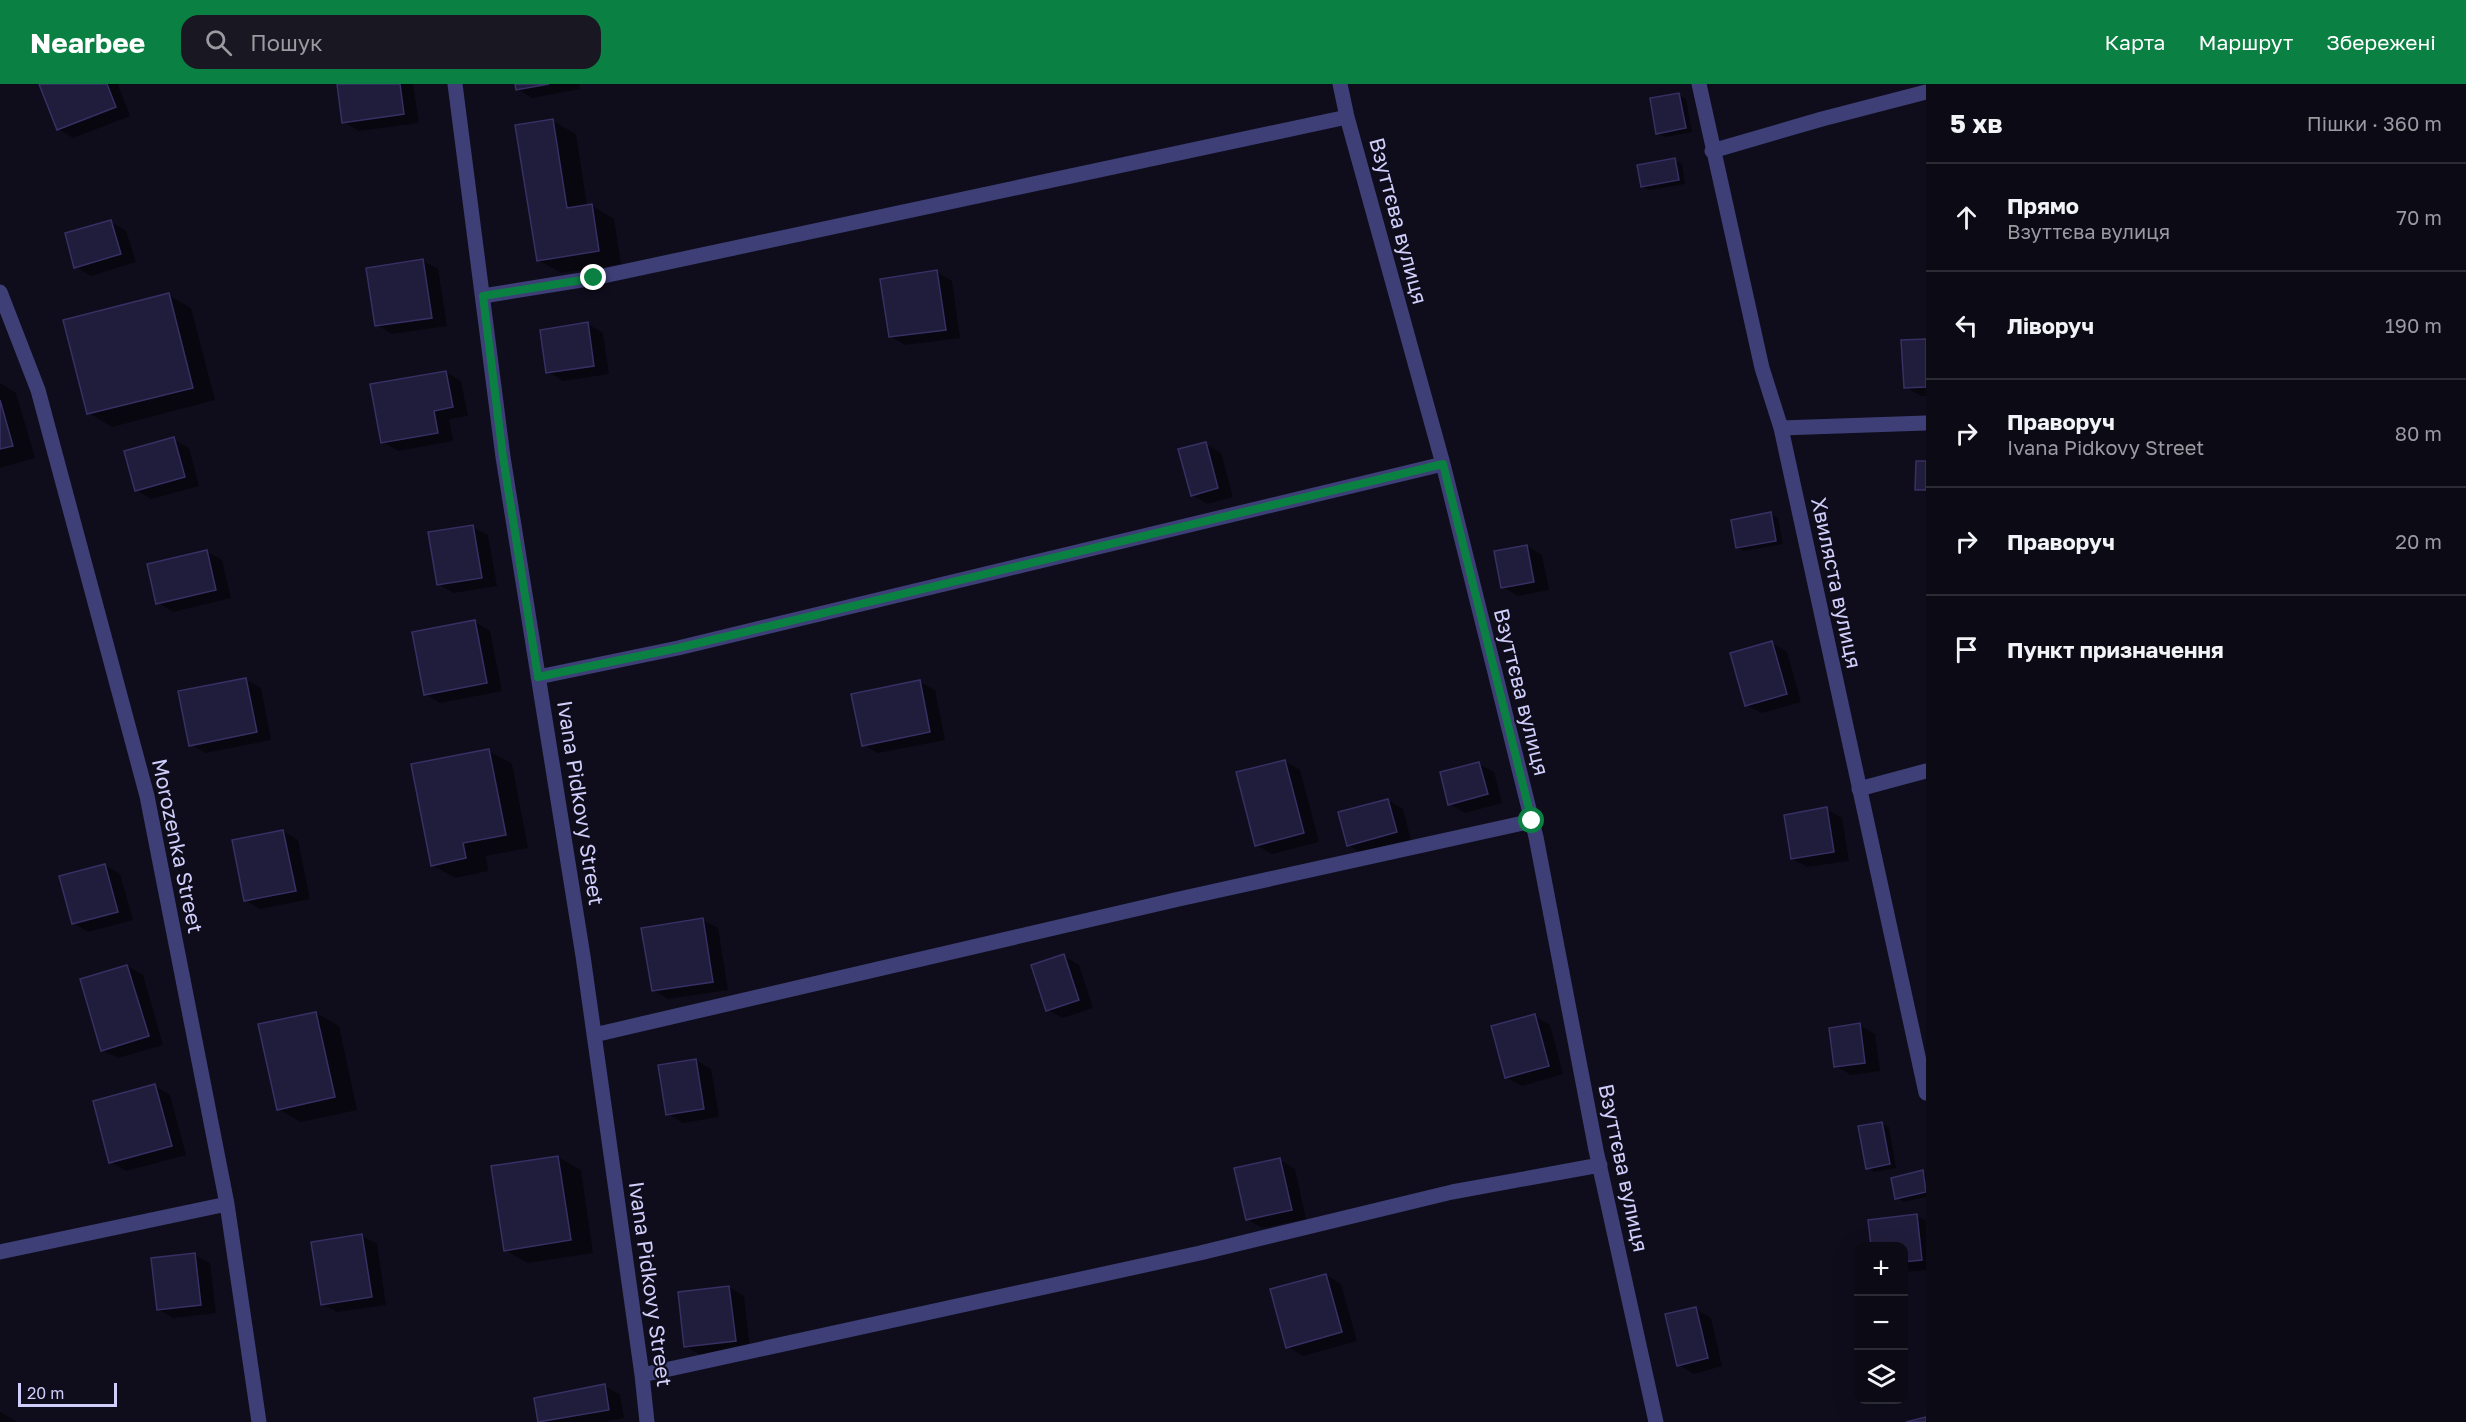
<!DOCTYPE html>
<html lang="uk">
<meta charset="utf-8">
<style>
:root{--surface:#0b0a15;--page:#191822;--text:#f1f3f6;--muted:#9a9aa0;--line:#2b2b34;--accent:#0b8043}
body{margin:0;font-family:"Golos Text",sans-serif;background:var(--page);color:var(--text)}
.controls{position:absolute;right:18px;bottom:18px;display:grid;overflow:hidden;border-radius:12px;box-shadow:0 6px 24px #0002}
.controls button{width:54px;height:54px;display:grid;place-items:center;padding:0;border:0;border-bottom:2px solid var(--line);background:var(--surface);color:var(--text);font:30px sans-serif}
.scale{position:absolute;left:18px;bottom:15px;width:99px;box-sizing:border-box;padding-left:6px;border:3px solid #d0cefa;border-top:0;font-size:16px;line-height:21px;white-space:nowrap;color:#d0cefa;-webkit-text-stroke:4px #0f0d1c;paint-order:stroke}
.stop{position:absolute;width:18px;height:18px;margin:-14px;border:4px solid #0b8043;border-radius:50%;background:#fff}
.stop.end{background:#0b8043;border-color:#fff;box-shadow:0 2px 6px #0008}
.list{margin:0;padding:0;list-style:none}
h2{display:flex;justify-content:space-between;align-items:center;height:78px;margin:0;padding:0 24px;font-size:26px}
h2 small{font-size:20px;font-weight:400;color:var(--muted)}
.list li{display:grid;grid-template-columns:39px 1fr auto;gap:18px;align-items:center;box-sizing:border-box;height:108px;padding:0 24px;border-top:2px solid var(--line)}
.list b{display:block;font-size:22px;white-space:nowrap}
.list p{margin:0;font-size:20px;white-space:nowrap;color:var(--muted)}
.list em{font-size:20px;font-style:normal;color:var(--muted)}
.icon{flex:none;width:33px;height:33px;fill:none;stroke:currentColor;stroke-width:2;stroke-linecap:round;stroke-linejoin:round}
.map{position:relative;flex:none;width:1926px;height:1338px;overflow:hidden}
header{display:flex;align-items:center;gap:36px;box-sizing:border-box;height:84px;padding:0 30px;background:var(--accent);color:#fff}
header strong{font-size:28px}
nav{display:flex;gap:33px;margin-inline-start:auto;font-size:21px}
.search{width:420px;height:54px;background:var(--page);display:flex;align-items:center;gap:15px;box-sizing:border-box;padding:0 21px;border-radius:18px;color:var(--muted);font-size:22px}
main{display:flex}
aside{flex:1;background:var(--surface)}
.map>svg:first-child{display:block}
.shadow{fill:#0007}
.building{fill:#201c3b;stroke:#373064;stroke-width:1.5}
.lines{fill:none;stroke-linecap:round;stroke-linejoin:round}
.minor{stroke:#3d3f76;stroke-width:15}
.route{stroke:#0b8043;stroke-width:8}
.labels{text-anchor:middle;stroke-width:4.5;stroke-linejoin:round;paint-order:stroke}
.street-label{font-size:21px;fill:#d0cefa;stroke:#0f0d1c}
</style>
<header>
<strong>Nearbee</strong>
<div class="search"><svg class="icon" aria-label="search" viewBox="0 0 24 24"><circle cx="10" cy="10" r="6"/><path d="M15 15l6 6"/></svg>Пошук</div>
<nav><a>Карта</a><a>Маршрут</a><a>Збережені</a></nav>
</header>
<main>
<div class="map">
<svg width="1926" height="1338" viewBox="0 0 1926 1338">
<rect width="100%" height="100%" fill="#0f0d1c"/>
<path class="shadow" d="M 41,0 L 118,0 L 130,32 L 73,54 L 58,45 Z
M 339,0 L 413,0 L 419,39 L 359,47 L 344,38 Z
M 516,0 L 579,0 L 580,5 L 532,14 L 517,5 Z
M 1679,11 L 1686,15 L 1692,48 L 1665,53 L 1657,49 Z
M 553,37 L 576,50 L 587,122 L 591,121 L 614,135 L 621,180 L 561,189 L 538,176 Z
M 1674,76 L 1682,80 L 1685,100 L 1649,106 L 1642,102 Z
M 111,138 L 126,147 L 136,178 L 91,192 L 76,183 Z
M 423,177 L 438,185 L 447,242 L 392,250 L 377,241 Z
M 937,188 L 952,197 L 960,254 L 905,261 L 890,252 Z
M 168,211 L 191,224 L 215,316 L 112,343 L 89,329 Z
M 588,240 L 603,249 L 609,290 L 563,297 L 548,288 Z
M 1926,256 L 1926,312 L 1921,312 L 1905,303 Z
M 446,288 L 461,297 L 468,332 L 449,335 L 453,357 L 398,367 L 383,358 Z
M 0,299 L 16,309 L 35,374 L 0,384 Z
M 173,355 L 189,364 L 199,402 L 151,415 L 136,406 Z
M 1206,360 L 1221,369 L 1233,413 L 1207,420 L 1192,411 Z
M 1771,430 L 1778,434 L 1783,460 L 1744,467 L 1737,463 Z
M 473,443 L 488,451 L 497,502 L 454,509 L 438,500 Z
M 1527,462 L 1542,471 L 1549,506 L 1518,512 L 1503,503 Z
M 206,467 L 222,476 L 231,514 L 173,528 L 158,519 Z
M 475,538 L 490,547 L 502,607 L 440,619 L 425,610 Z
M 1772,559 L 1787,568 L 1801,618 L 1762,629 L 1746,621 Z
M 245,595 L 261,604 L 271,656 L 206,669 L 191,661 Z
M 920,598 L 935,606 L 945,656 L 878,669 L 863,661 Z
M 489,667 L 512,680 L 528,764 L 486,772 L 488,787 L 455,794 L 432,781 Z
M 1285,677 L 1300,686 L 1319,758 L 1272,770 L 1256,761 Z
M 1479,680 L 1494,688 L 1502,719 L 1465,729 L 1450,720 Z
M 1388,716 L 1403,725 L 1411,756 L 1363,770 L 1348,761 Z
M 1827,725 L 1842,734 L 1849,777 L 1807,783 L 1792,775 Z
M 283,747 L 298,756 L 310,815 L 260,825 L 245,816 Z
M 105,781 L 120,790 L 133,836 L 88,848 L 73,839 Z
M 703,836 L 718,844 L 728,906 L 668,915 L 653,906 Z
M 1064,872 L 1079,881 L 1093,924 L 1063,934 L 1048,926 Z
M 127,882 L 143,891 L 163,961 L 118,974 L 102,966 Z
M 316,929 L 339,942 L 357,1026 L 301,1038 L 278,1025 Z
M 1534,932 L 1550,941 L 1563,990 L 1522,1002 L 1506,993 Z
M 1859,941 L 1875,950 L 1880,987 L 1851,991 L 1836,982 Z
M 696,976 L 711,985 L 719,1033 L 683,1039 L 668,1030 Z
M 155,1002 L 170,1011 L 186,1071 L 126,1087 L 111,1078 Z
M 1881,1039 L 1889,1043 L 1896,1084 L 1875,1088 L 1867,1084 Z
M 558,1073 L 581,1086 L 593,1169 L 528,1179 L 505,1166 Z
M 1280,1076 L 1295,1085 L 1306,1135 L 1262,1144 L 1247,1135 Z
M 1923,1088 L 1926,1090 L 1926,1113 L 1904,1118 L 1897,1114 Z
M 1917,1132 L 1926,1137 L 1926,1186 L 1904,1188 L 1904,1162 L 1873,1162 L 1870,1137 Z
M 361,1151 L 377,1160 L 386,1221 L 337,1228 L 322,1220 Z
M 195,1171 L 210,1179 L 216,1229 L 173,1234 L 158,1225 Z
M 1326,1191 L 1341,1200 L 1357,1257 L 1303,1272 L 1288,1263 Z
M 729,1203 L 744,1212 L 750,1265 L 701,1271 L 685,1262 Z
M 1695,1225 L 1711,1234 L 1722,1282 L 1694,1290 L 1679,1281 Z
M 605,1302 L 620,1311 L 624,1334 L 604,1338 L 540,1338 L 535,1315 Z
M 0,1328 L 16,1337 L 16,1338 L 0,1338 Z"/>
<path class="building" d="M 39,0 L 107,0 L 116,23 L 57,46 Z
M 337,0 L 400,0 L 404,30 L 342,39 Z
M 515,0 L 549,0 L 516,6 Z
M 1679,9 L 1686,44 L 1656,50 L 1650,14 Z
M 553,35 L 567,124 L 592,120 L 599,167 L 537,177 L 515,41 Z
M 1675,74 L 1679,96 L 1641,103 L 1637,81 Z
M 111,136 L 121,170 L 74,184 L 65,149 Z
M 423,175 L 432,234 L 375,242 L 366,184 Z
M 937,186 L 946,246 L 889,253 L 880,195 Z
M 169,209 L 193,304 L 87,330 L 63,236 Z
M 588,238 L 594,282 L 546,289 L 540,246 Z
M 1926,255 L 1926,303 L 1904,304 L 1901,256 Z
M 446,287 L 453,323 L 434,327 L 438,349 L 381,359 L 370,300 Z
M 0,316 L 13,362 L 0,365 Z
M 174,353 L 185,393 L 135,407 L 124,367 Z
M 1206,358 L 1218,404 L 1191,412 L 1178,365 Z
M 1916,377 L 1926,377 L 1926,406 L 1915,406 Z
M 1771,428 L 1776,457 L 1736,464 L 1731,436 Z
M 473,441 L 482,494 L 437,501 L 428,448 Z
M 1527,461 L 1534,498 L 1501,504 L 1494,467 Z
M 207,466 L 216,506 L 156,520 L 147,480 Z
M 475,536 L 487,599 L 424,611 L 412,548 Z
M 1772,557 L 1787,610 L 1745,622 L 1730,569 Z
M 246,594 L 257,648 L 189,662 L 178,607 Z
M 920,596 L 930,648 L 862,662 L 851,610 Z
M 489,665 L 506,751 L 463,759 L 466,774 L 431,782 L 411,680 Z
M 1285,676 L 1304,749 L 1255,762 L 1236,688 Z
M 1479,678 L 1488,710 L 1448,721 L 1440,688 Z
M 1388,715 L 1397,748 L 1347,762 L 1338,728 Z
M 1827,723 L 1834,768 L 1791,775 L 1784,731 Z
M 283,746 L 296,807 L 244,817 L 232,756 Z
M 105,780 L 118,828 L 72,840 L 59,792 Z
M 703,834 L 713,898 L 652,907 L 641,844 Z
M 1064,870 L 1079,916 L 1046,927 L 1031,881 Z
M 127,881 L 149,952 L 101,967 L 80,895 Z
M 316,928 L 335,1013 L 277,1026 L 258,940 Z
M 1535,930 L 1549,982 L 1505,994 L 1491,942 Z
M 1860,939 L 1865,979 L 1834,983 L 1829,944 Z
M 696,975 L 704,1025 L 666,1031 L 658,981 Z
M 155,1000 L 172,1062 L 109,1079 L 93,1017 Z
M 1882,1038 L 1890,1080 L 1866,1085 L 1858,1042 Z
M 558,1072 L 571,1156 L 504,1167 L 491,1082 Z
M 1280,1074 L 1292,1126 L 1246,1136 L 1234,1084 Z
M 1923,1086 L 1926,1108 L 1895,1115 L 1891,1094 Z
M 1917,1130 L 1922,1176 L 1904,1178 L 1904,1162 L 1871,1162 L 1868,1136 Z
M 362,1150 L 372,1213 L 321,1221 L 311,1158 Z
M 195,1169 L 201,1221 L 157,1226 L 151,1174 Z
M 1326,1190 L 1342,1248 L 1286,1264 L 1270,1205 Z
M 729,1202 L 736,1257 L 684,1263 L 678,1208 Z
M 1696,1223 L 1708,1274 L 1677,1282 L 1665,1230 Z
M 605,1300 L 609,1326 L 538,1338 L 534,1314 Z
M 1926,1333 L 1926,1338 L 1906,1338 Z"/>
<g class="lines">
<path class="minor" d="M 455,0 L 503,373 L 583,872 L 642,1291 L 647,1338
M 1340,0 L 1347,33 L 1443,380 L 1536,753 L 1596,1066 L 1656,1338
M 1699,0 L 1762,284 L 1781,344 L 1926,1009
M 1712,67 L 1822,35 L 1926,8
M 0,208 L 38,306 L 147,712 L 227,1120 L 259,1338
M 483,212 L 594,194 L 1347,33
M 1781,344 L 1926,339
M 538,593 L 678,564 L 1443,380
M 1859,705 L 1926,687
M 594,951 L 1179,815 L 1532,737
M 0,1168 L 227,1120
M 642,1291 L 1200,1169 L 1452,1108 L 1600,1081"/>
</g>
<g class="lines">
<path class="route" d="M 594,194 L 483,212 L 503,373 L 538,593 L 678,564 L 1443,380 L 1532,737"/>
</g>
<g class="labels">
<g class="street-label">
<text transform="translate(1398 137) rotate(75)" y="7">Взуттєва вулиця</text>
<text transform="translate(1836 499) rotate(78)" y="7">Хвиляста вулиця</text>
<text transform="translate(1521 608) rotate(76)" y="7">Взуттєва вулиця</text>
<text transform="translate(580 719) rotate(81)" y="7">Ivana Pidkovy Street</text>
<text transform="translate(177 762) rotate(78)" y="7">Morozenka Street</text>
<text transform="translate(1623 1084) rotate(78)" y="7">Взуттєва вулиця</text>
<text transform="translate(650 1200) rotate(82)" y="7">Ivana Pidkovy Street</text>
</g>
</g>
</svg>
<div class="controls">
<button>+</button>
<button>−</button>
<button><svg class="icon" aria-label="layers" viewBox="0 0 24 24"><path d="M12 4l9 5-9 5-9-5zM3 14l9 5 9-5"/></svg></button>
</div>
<div class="scale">20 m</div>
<div class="stop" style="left:1532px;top:737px"></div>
<div class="stop end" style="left:594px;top:194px"></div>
</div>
<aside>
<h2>5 хв<small>Пішки · 360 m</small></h2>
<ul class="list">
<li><svg class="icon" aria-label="ahead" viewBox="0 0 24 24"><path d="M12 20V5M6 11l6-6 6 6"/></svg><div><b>Прямо</b><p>Взуттєва вулиця</p></div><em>70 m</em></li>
<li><svg class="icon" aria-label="left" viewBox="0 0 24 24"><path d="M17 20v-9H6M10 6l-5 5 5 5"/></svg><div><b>Ліворуч</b></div><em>190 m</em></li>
<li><svg class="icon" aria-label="right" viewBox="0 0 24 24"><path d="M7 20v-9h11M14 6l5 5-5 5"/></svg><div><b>Праворуч</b><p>Ivana Pidkovy Street</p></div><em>80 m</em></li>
<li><svg class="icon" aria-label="right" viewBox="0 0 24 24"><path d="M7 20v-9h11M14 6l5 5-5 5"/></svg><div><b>Праворуч</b></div><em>20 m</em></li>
<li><svg class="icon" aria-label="arrive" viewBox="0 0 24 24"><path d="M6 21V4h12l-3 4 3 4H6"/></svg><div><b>Пункт призначення</b></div></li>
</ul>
</aside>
</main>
